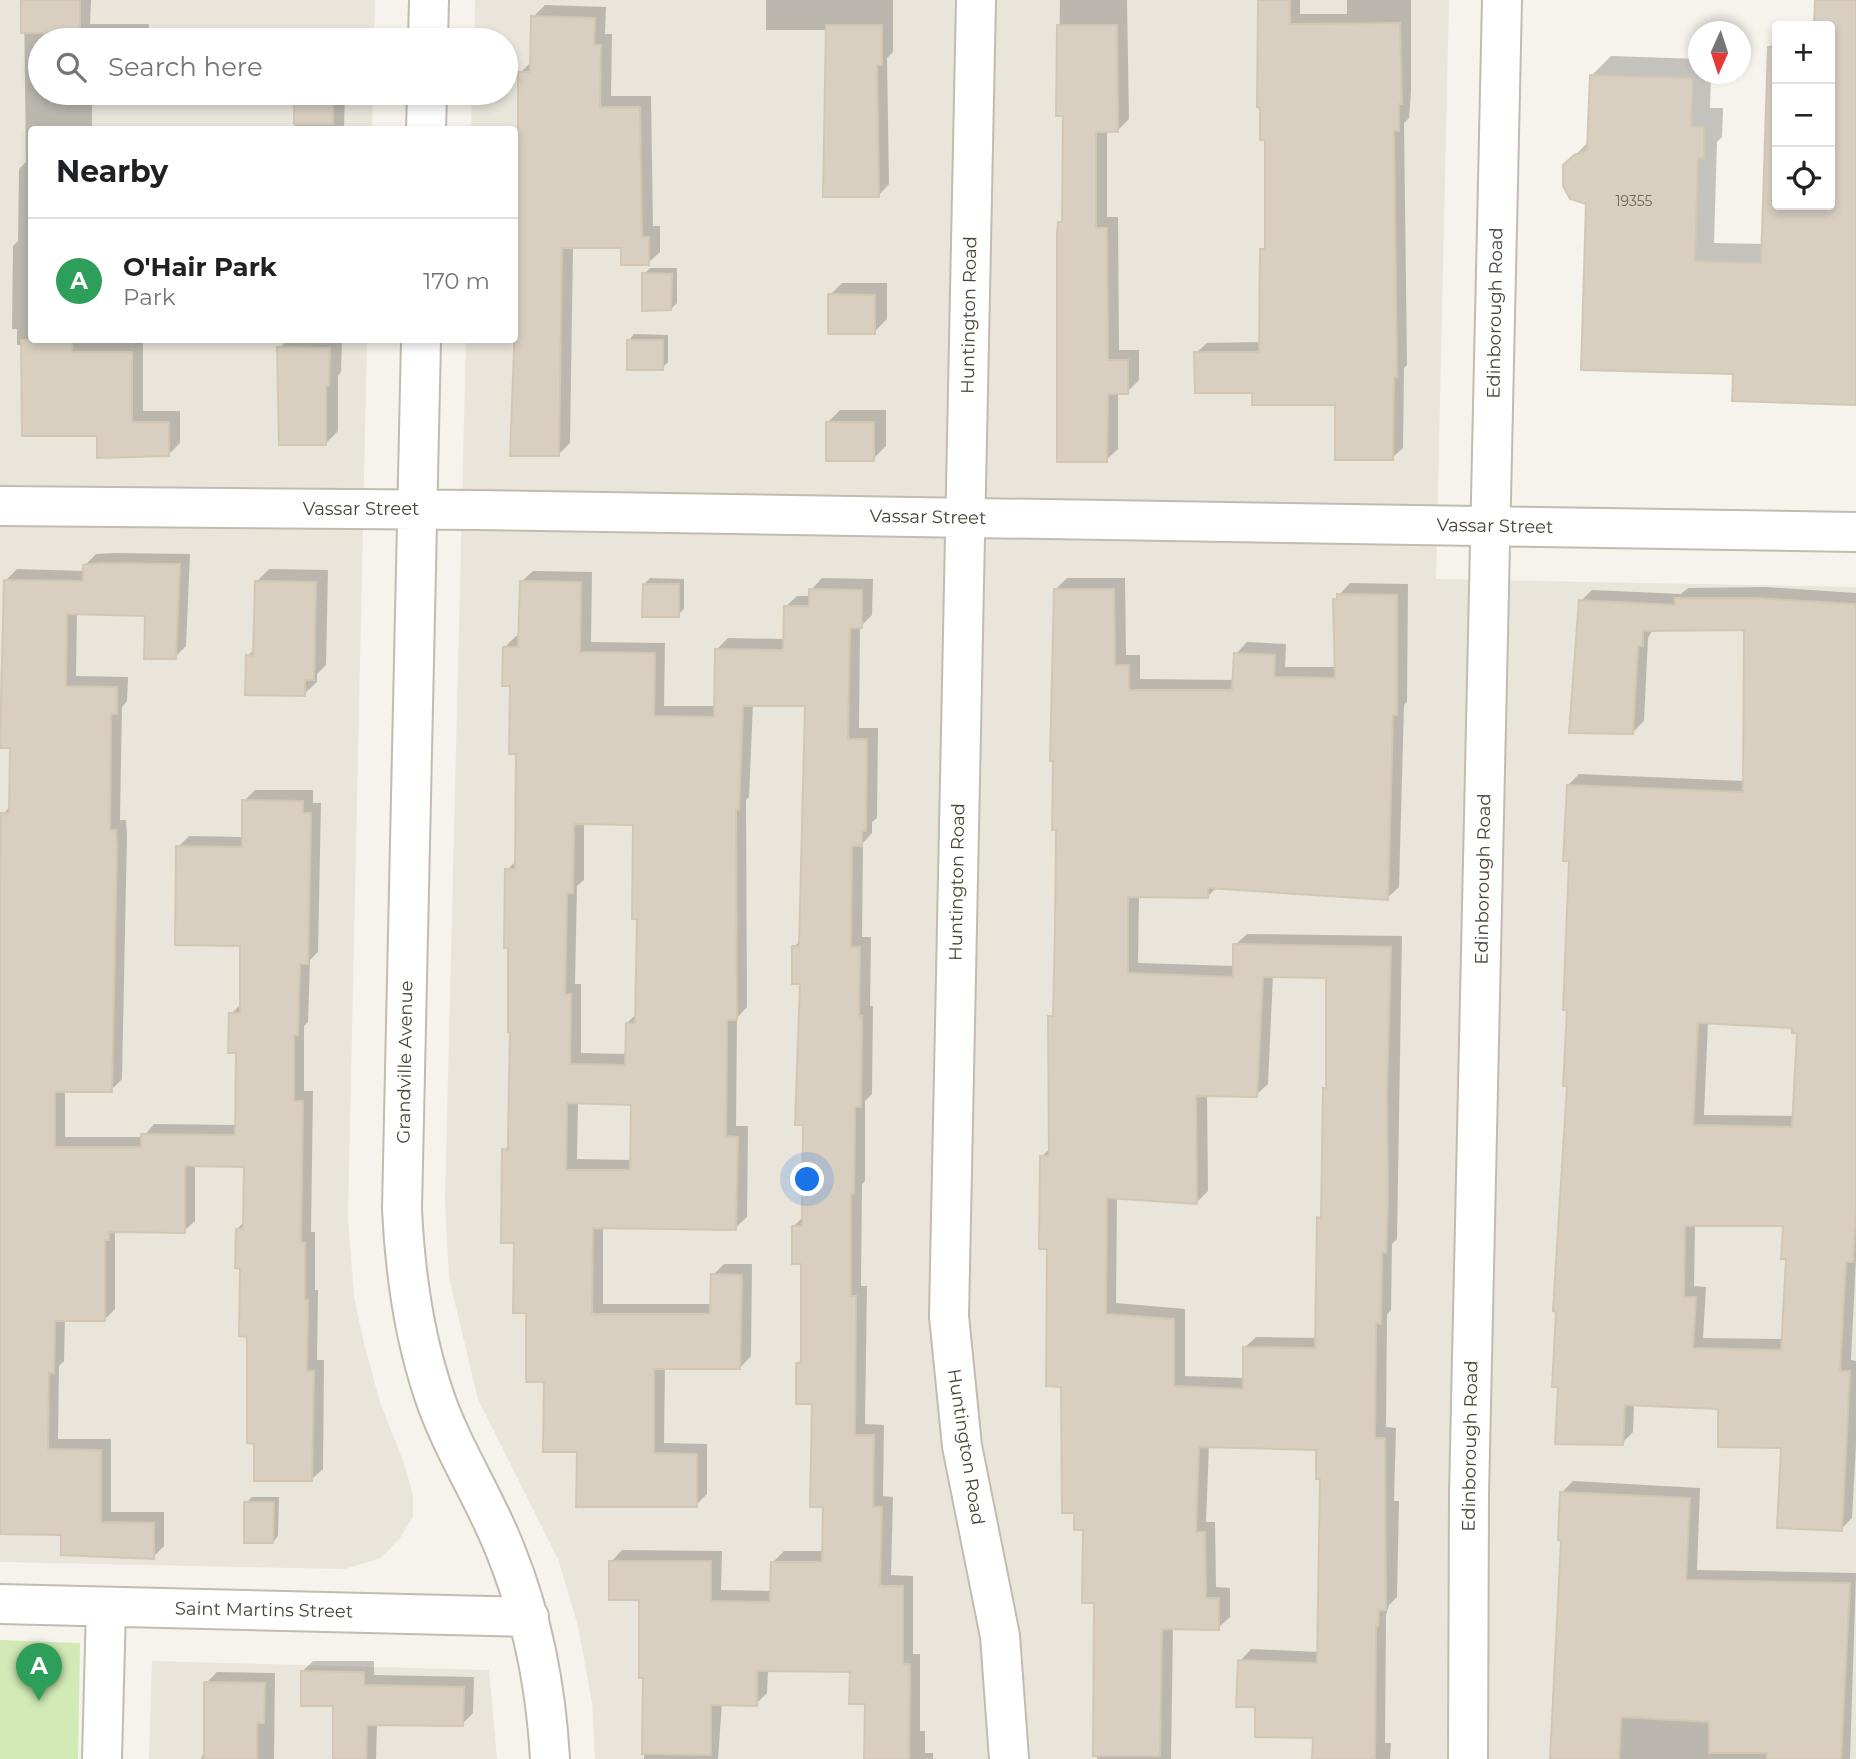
<!DOCTYPE html>
<meta charset="utf-8">
<style>
:root{--surface:#fff;--page:#f6f6f6;--text:#202124;--muted:#757577;--line:#e0e0e0;--accent:#fc3f1d}
body{margin:0;font-family:Montserrat,sans-serif;background:var(--page);color:var(--text)}
.controls{position:absolute;right:21px;top:21px;display:grid;overflow:hidden;border-radius:7px;box-shadow:0 4px 10px #0003}
.controls button{width:63px;height:63px;display:grid;place-items:center;padding:0;border:0;border-bottom:2px solid var(--line);background:var(--surface);color:var(--text);font:35px sans-serif}
.compass{position:absolute;left:1688px;top:21px;width:63px;height:63px;border-radius:50%;background:var(--surface);box-shadow:0 4px 10px #0003;rotate:183deg}
.you{position:absolute;left:808px;top:1180px;width:24px;height:24px;margin:-18px;border:5px solid #fff;border-radius:50%;background:#1a73e8;box-shadow:0 0 0 10px #1a73e833}
.badge{display:grid;place-items:center;width:46px;height:46px;border-radius:50%;background:var(--accent);color:#fff;font-size:23px;font-weight:700}
.pin{position:absolute;translate:-50% -58px;filter:drop-shadow(0 2px 4px #0008)}
.pin::after{content:'';position:absolute;top:37px;width:24px;height:21px;background:inherit;clip-path:polygon(0 0,100% 0,50% 100%)}
.list{margin:0;padding:0;list-style:none}
h2{display:flex;justify-content:space-between;align-items:center;height:91px;margin:0;padding:0 28px;font-size:30px}
h2 small{font-size:23px;font-weight:400;color:var(--muted)}
.list li{display:grid;grid-template-columns:46px 1fr auto;gap:21px;align-items:center;box-sizing:border-box;height:126px;padding:0 28px;border-top:2px solid var(--line)}
.list b{display:block;font-size:26px;white-space:nowrap}
.list p{margin:0;font-size:23px;white-space:nowrap;color:var(--muted)}
.list em{font-size:23px;font-style:normal;color:var(--muted)}
.icon{flex:none;width:38px;height:38px;fill:none;stroke:currentColor;stroke-width:2;stroke-linecap:round;stroke-linejoin:round}
.map{position:relative;flex:none;width:1856px;height:1759px;overflow:hidden}
.search{position:absolute;background:var(--surface);box-shadow:0 4px 10px #0003;left:28px;top:28px;width:490px;height:77px;display:flex;align-items:center;gap:18px;box-sizing:border-box;padding:0 24px;border-radius:38px;color:var(--muted);font-size:26px}
.panel{position:absolute;background:var(--surface);box-shadow:0 4px 10px #0003;left:28px;top:126px;width:490px;height:217px;border-radius:7px}
.map>svg:first-child{display:block}
.residential{fill:#eae5da}
.green{fill:#d2eab5}
.shadow{fill:#0003;fill-rule:evenodd}
.building{fill:#d8cfc1;stroke:#d3c7b4;stroke-width:2;fill-rule:evenodd}
.lines{fill:none;stroke-linecap:round;stroke-linejoin:round}
.minor-casing{stroke:#c2bbae;stroke-width:42}
.minor{stroke:#fff;stroke-width:38}
.labels{text-anchor:middle;stroke-width:5;stroke-linejoin:round;paint-order:stroke}
.number-label{font-size:14px;fill:#6e675b}
.street-label{font-size:18px;fill:#4b4439;stroke:#fff}
</style>
<div class="map">
<svg width="1856" height="1759" viewBox="0 0 1856 1759">
<rect width="100%" height="100%" fill="#f6f3ec"/>
<path class="residential" d="M 0,0 L 375,0 L 374,40 L 40,40 L 40,93 L 373,93 L 372,129 L 32,130 L 32,340 L 367,340 L 348,1216 L 354,1297 L 364,1343 L 380,1402 L 405,1466 L 413,1496 L 413,1517 L 400,1538 L 381,1558 L 345,1569 L 0,1562 Z
M 475,0 L 1449,0 L 1436,579 L 1856,587 L 1856,1759 L 595,1759 L 592,1703 L 578,1626 L 558,1559 L 478,1399 L 449,1278 L 445,1201 L 466,340 L 514,340 L 514,130 L 471,129 L 472,93 L 506,93 L 506,40 L 474,40 Z
M 152,1661 L 489,1670 L 497,1759 L 149,1759 Z"/>
<path class="green" d="M 0,1640 L 80,1643 L 78,1759 L 0,1759 Z"/>
<path class="shadow" d="M 24,0 L 91,0 L 90,24 L 149,24 L 149,40 L 40,40 L 40,93 L 92,93 L 92,130 L 32,130 L 32,340 L 143,340 L 143,411 L 180,411 L 180,443 L 169,454 L 98,434 L 22,345 L 17,345 L 17,329 L 12,329 L 13,246 L 18,241 L 19,169 L 26,162 Z
M 766,0 L 893,0 L 893,52 L 887,58 L 889,184 L 878,196 L 828,30 L 766,30 Z
M 1060,0 L 1127,0 L 1129,119 L 1117,131 L 1107,131 L 1107,217 L 1118,217 L 1119,350 L 1139,350 L 1139,380 L 1127,392 L 1118,392 L 1118,449 L 1106,460 L 1060,223 L 1064,219 L 1065,115 L 1058,114 Z
M 1259,0 L 1300,0 L 1300,14 L 1347,14 L 1347,0 L 1411,0 L 1411,92 L 1409,118 L 1404,123 L 1407,365 L 1404,368 L 1403,448 L 1392,458 L 1336,404 L 1254,391 L 1196,353 L 1207,343 L 1261,342 L 1262,250 L 1267,245 L 1267,138 Z
M 1816,0 L 1856,0 L 1856,403 L 1734,372 L 1588,202 L 1565,166 L 1589,141 L 1591,76 L 1611,56 L 1699,59 L 1699,74 L 1711,74 L 1710,108 L 1723,108 L 1722,137 L 1717,142 L 1714,243 L 1764,244 L 1769,47 L 1777,40 L 1777,205 L 1830,205 L 1830,26 L 1816,26 Z
M 545,5 L 606,7 L 605,34 L 612,34 L 611,96 L 651,96 L 653,226 L 660,226 L 660,252 L 648,263 L 623,246 L 573,247 L 570,443 L 558,455 L 515,351 L 514,138 L 520,133 L 520,73 L 532,61 L 533,17 Z
M 295,93 L 345,93 L 344,130 L 295,130 Z
M 650,268 L 677,268 L 677,303 L 671,309 L 644,274 Z
M 842,283 L 887,283 L 887,319 L 874,332 L 830,295 Z
M 634,334 L 668,335 L 668,362 L 662,368 L 629,340 Z
M 288,340 L 342,340 L 341,372 L 338,376 L 338,431 L 325,444 L 279,348 Z
M 840,410 L 886,410 L 886,446 L 873,459 L 827,423 Z
M 114,553 L 190,554 L 186,646 L 175,657 L 146,614 L 77,613 L 76,676 L 128,677 L 127,701 L 122,707 L 120,820 L 126,820 L 127,834 L 122,1079 L 111,1090 L 65,1090 L 65,1137 L 143,1137 L 154,1124 L 237,1125 L 238,1052 L 231,1014 L 242,1003 L 242,944 L 178,847 L 189,836 L 244,837 L 244,801 L 255,790 L 313,790 L 313,803 L 321,803 L 318,952 L 310,960 L 308,1022 L 304,1026 L 304,1091 L 313,1091 L 311,1232 L 315,1232 L 315,1290 L 318,1290 L 317,1360 L 324,1360 L 323,1469 L 312,1479 L 249,1335 L 237,1229 L 245,1221 L 246,1165 L 195,1165 L 195,1221 L 184,1231 L 115,1230 L 115,1309 L 104,1320 L 65,1319 L 64,1361 L 59,1366 L 58,1439 L 111,1439 L 111,1512 L 164,1512 L 164,1546 L 153,1557 L 63,1533 L 0,1532 L 0,889 L 3,814 L 11,806 L 12,746 L 0,746 L 1,661 L 6,657 L 6,580 L 17,569 L 85,571 L 85,565 L 96,554 Z
M 269,569 L 328,570 L 326,665 L 317,674 L 317,682 L 304,694 L 248,656 L 255,648 L 256,582 Z
M 533,571 L 592,572 L 591,642 L 665,643 L 664,706 L 716,706 L 717,649 L 728,638 L 785,639 L 785,607 L 797,596 L 811,596 L 811,590 L 822,578 L 873,579 L 872,615 L 860,627 L 859,728 L 878,728 L 877,818 L 872,822 L 872,833 L 863,843 L 862,937 L 871,937 L 870,1006 L 873,1006 L 872,1094 L 865,1101 L 865,1181 L 862,1184 L 861,1286 L 867,1286 L 865,1424 L 884,1425 L 883,1496 L 893,1497 L 891,1575 L 913,1576 L 913,1654 L 920,1654 L 920,1731 L 925,1731 L 925,1753 L 933,1753 L 933,1759 L 866,1759 L 866,1702 L 851,1671 L 768,1669 L 767,1693 L 756,1704 L 722,1703 L 718,1759 L 644,1759 L 645,1676 L 640,1598 L 611,1562 L 622,1550 L 722,1551 L 721,1590 L 772,1591 L 773,1562 L 784,1551 L 824,1551 L 825,1505 L 814,1403 L 798,1363 L 803,1358 L 803,1263 L 794,1226 L 804,1216 L 802,983 L 794,947 L 801,940 L 807,704 L 753,704 L 749,797 L 746,800 L 747,1007 L 737,1018 L 736,1126 L 748,1126 L 747,1217 L 735,1228 L 603,1227 L 603,1304 L 712,1304 L 713,1275 L 724,1264 L 752,1264 L 751,1356 L 740,1368 L 665,1367 L 664,1443 L 707,1444 L 707,1494 L 696,1505 L 579,1450 L 546,1380 L 528,1311 L 504,1150 L 510,1145 L 512,1030 L 507,870 L 517,860 L 518,752 L 505,647 L 516,636 L 520,636 L 521,582 ZM 584,823 L 635,824 L 639,917 L 637,1013 L 627,1023 L 627,1054 L 581,1053 L 581,984 L 575,984 L 577,886 L 584,880 ZM 578,1102 L 633,1103 L 632,1160 L 577,1159 Z
M 650,578 L 684,579 L 684,609 L 678,615 L 644,584 Z
M 1067,578 L 1125,578 L 1126,655 L 1140,655 L 1140,679 L 1235,680 L 1236,654 L 1247,642 L 1286,644 L 1285,667 L 1337,667 L 1335,600 L 1339,595 L 1350,583 L 1408,584 L 1407,702 L 1404,705 L 1399,887 L 1387,898 L 1217,887 L 1207,897 L 1139,896 L 1138,963 L 1235,966 L 1235,945 L 1247,934 L 1402,936 L 1397,1239 L 1392,1244 L 1391,1310 L 1387,1315 L 1386,1427 L 1396,1428 L 1394,1501 L 1399,1501 L 1397,1597 L 1389,1605 L 1386,1615 L 1385,1743 L 1391,1743 L 1390,1759 L 1314,1759 L 1315,1736 L 1257,1706 L 1240,1661 L 1251,1649 L 1319,1652 L 1322,1478 L 1318,1448 L 1209,1445 L 1206,1522 L 1215,1522 L 1216,1587 L 1230,1588 L 1230,1617 L 1218,1628 L 1173,1627 L 1171,1759 L 1097,1759 L 1096,1601 L 1063,1385 L 1042,1156 L 1051,1148 L 1050,1017 L 1054,1012 L 1057,929 L 1056,589 ZM 1273,975 L 1328,976 L 1327,1086 L 1323,1214 L 1319,1218 L 1317,1338 L 1256,1337 L 1244,1348 L 1244,1378 L 1185,1376 L 1185,1309 L 1116,1303 L 1117,1197 L 1197,1202 L 1208,1191 L 1207,1094 L 1256,1095 L 1268,1084 Z
M 1766,587 L 1856,593 L 1856,1257 L 1851,1360 L 1856,1361 L 1856,1444 L 1852,1518 L 1841,1529 L 1783,1446 L 1720,1407 L 1634,1404 L 1633,1432 L 1622,1443 L 1568,1084 L 1568,785 L 1579,774 L 1744,781 L 1746,629 L 1653,629 L 1648,638 L 1644,721 L 1633,732 L 1581,601 L 1592,590 L 1681,594 L 1688,588 ZM 1708,1022 L 1794,1026 L 1798,1032 L 1794,1116 L 1704,1115 ZM 1695,1224 L 1785,1224 L 1788,1257 L 1784,1339 L 1703,1338 L 1706,1287 L 1694,1286 Z
M 1573,1481 L 1700,1488 L 1697,1570 L 1856,1573 L 1850,1759 L 1551,1759 L 1563,1539 L 1562,1492 Z
M 252,1497 L 279,1497 L 278,1536 L 273,1542 L 246,1503 Z
M 313,1661 L 374,1661 L 374,1675 L 474,1677 L 473,1713 L 462,1724 L 377,1723 L 376,1759 L 334,1759 L 335,1705 L 302,1672 Z
M 217,1672 L 275,1673 L 274,1759 L 201,1759 L 205,1749 L 206,1683 Z"/>
<path class="building" d="M 21,0 L 80,0 L 80,33 L 21,33 Z
M 1258,0 L 1290,0 L 1290,24 L 1400,23 L 1402,104 L 1399,104 L 1399,131 L 1394,131 L 1397,377 L 1394,377 L 1393,460 L 1335,460 L 1335,405 L 1252,405 L 1252,393 L 1195,393 L 1194,352 L 1259,352 L 1260,249 L 1265,249 L 1265,140 L 1260,140 L 1260,108 L 1257,107 Z
M 1815,0 L 1856,0 L 1856,405 L 1732,401 L 1733,374 L 1581,370 L 1586,204 L 1570,199 L 1563,186 L 1563,165 L 1574,155 L 1587,150 L 1590,75 L 1693,78 L 1691,126 L 1704,127 L 1704,158 L 1698,158 L 1695,261 L 1761,263 L 1768,47 L 1777,47 L 1777,205 L 1830,205 L 1830,26 L 1814,26 Z
M 531,16 L 595,18 L 594,45 L 601,45 L 600,107 L 640,107 L 642,237 L 649,237 L 649,265 L 621,265 L 621,248 L 562,248 L 559,456 L 510,456 L 514,351 L 514,138 L 518,138 L 518,72 L 530,72 Z
M 826,25 L 882,25 L 882,65 L 877,65 L 879,197 L 823,197 Z
M 1057,25 L 1117,25 L 1118,132 L 1096,132 L 1096,228 L 1107,228 L 1108,360 L 1128,360 L 1128,394 L 1108,394 L 1107,462 L 1057,462 L 1057,234 L 1058,222 L 1062,222 L 1063,116 L 1056,116 Z
M 294,93 L 333,93 L 333,124 L 294,124 Z
M 642,273 L 672,274 L 671,310 L 642,311 Z
M 828,294 L 875,295 L 875,334 L 828,334 Z
M 21,340 L 73,340 L 72,352 L 132,352 L 132,422 L 169,422 L 169,456 L 97,458 L 97,436 L 22,436 Z
M 627,340 L 663,340 L 663,370 L 627,370 Z
M 277,347 L 330,348 L 329,386 L 326,386 L 326,445 L 279,445 Z
M 826,422 L 874,422 L 874,461 L 826,461 Z
M 102,563 L 180,564 L 176,659 L 144,659 L 145,616 L 67,614 L 66,686 L 117,687 L 117,714 L 111,714 L 110,830 L 116,830 L 117,846 L 112,1092 L 55,1092 L 55,1147 L 141,1147 L 141,1134 L 235,1135 L 236,1053 L 228,1053 L 229,1013 L 240,1013 L 240,946 L 175,945 L 176,846 L 242,847 L 242,800 L 303,801 L 303,813 L 311,813 L 308,964 L 300,964 L 298,1035 L 294,1035 L 294,1101 L 303,1101 L 301,1242 L 305,1242 L 305,1300 L 308,1300 L 307,1371 L 314,1371 L 312,1481 L 254,1481 L 254,1444 L 247,1443 L 247,1337 L 239,1336 L 240,1269 L 235,1268 L 236,1229 L 243,1229 L 244,1167 L 185,1166 L 185,1233 L 109,1232 L 109,1240 L 105,1240 L 105,1321 L 55,1321 L 54,1373 L 49,1373 L 48,1449 L 101,1450 L 101,1522 L 154,1523 L 154,1559 L 61,1555 L 61,1535 L 0,1534 L 0,890 L 1,813 L 9,813 L 10,748 L 0,748 L 4,580 L 83,581 L 83,565 Z
M 255,581 L 316,582 L 314,680 L 305,680 L 305,696 L 245,695 L 246,655 L 253,656 Z
M 520,581 L 581,582 L 580,652 L 655,653 L 654,716 L 714,717 L 715,649 L 783,650 L 784,606 L 809,606 L 809,589 L 862,590 L 862,628 L 850,628 L 848,739 L 867,739 L 866,831 L 862,831 L 862,846 L 852,846 L 851,947 L 860,947 L 859,1016 L 862,1016 L 861,1107 L 855,1107 L 854,1194 L 851,1194 L 851,1296 L 856,1296 L 855,1435 L 874,1435 L 873,1507 L 882,1507 L 880,1586 L 903,1586 L 903,1664 L 910,1664 L 909,1759 L 864,1759 L 865,1704 L 849,1704 L 850,1672 L 757,1671 L 757,1706 L 711,1705 L 711,1755 L 642,1754 L 643,1678 L 639,1678 L 639,1600 L 609,1600 L 609,1561 L 711,1561 L 711,1601 L 770,1602 L 771,1562 L 822,1562 L 823,1507 L 810,1507 L 812,1404 L 796,1404 L 796,1363 L 801,1363 L 801,1264 L 792,1264 L 792,1226 L 802,1226 L 803,1125 L 795,1125 L 800,984 L 792,984 L 792,946 L 799,946 L 805,706 L 743,706 L 739,810 L 736,810 L 737,1020 L 727,1020 L 726,1136 L 738,1137 L 736,1230 L 593,1228 L 592,1314 L 710,1314 L 711,1274 L 742,1275 L 740,1369 L 654,1369 L 654,1453 L 697,1454 L 697,1507 L 576,1507 L 577,1452 L 543,1452 L 544,1382 L 526,1382 L 526,1313 L 513,1313 L 514,1243 L 501,1243 L 502,1149 L 508,1150 L 508,1134 L 510,1032 L 508,1032 L 508,948 L 504,948 L 505,869 L 515,869 L 516,754 L 509,754 L 510,686 L 502,686 L 503,647 L 518,647 ZM 574,824 L 633,825 L 632,919 L 637,919 L 635,1023 L 626,1023 L 625,1065 L 570,1064 L 571,994 L 565,994 L 567,893 L 573,893 ZM 567,1103 L 631,1105 L 630,1170 L 566,1170 Z
M 643,584 L 679,584 L 679,617 L 642,617 Z
M 1054,589 L 1114,589 L 1115,665 L 1129,665 L 1129,690 L 1232,690 L 1234,653 L 1275,655 L 1274,677 L 1335,678 L 1333,599 L 1337,599 L 1337,594 L 1397,595 L 1397,715 L 1393,715 L 1388,900 L 1208,888 L 1208,898 L 1128,897 L 1128,973 L 1233,977 L 1233,944 L 1391,947 L 1387,1090 L 1388,1201 L 1386,1253 L 1382,1252 L 1381,1324 L 1376,1323 L 1375,1438 L 1385,1438 L 1386,1610 L 1379,1610 L 1378,1626 L 1376,1626 L 1375,1759 L 1312,1759 L 1313,1738 L 1255,1737 L 1255,1707 L 1236,1707 L 1238,1660 L 1317,1663 L 1320,1479 L 1316,1479 L 1316,1450 L 1199,1447 L 1196,1532 L 1205,1532 L 1206,1598 L 1219,1598 L 1219,1630 L 1162,1629 L 1160,1756 L 1093,1756 L 1094,1603 L 1082,1603 L 1083,1530 L 1074,1530 L 1074,1513 L 1062,1513 L 1061,1387 L 1046,1386 L 1047,1249 L 1039,1249 L 1040,1156 L 1049,1156 L 1048,1016 L 1053,1016 L 1055,929 L 1056,830 L 1052,830 L 1053,761 L 1050,761 ZM 1263,977 L 1326,978 L 1326,1088 L 1323,1088 L 1321,1218 L 1317,1217 L 1315,1348 L 1243,1347 L 1243,1389 L 1174,1386 L 1174,1319 L 1106,1314 L 1107,1198 L 1197,1204 L 1196,1096 L 1257,1097 Z
M 1675,598 L 1754,598 L 1856,604 L 1856,1208 L 1853,1262 L 1846,1262 L 1840,1371 L 1850,1371 L 1842,1531 L 1777,1528 L 1781,1448 L 1718,1447 L 1718,1409 L 1625,1405 L 1623,1445 L 1555,1444 L 1558,1387 L 1552,1387 L 1556,1312 L 1553,1311 L 1567,1086 L 1563,1086 L 1567,1010 L 1563,1010 L 1569,861 L 1563,861 L 1567,785 L 1743,792 L 1744,630 L 1643,631 L 1643,646 L 1638,646 L 1633,734 L 1569,733 L 1579,600 L 1675,605 ZM 1698,1023 L 1792,1028 L 1792,1033 L 1797,1033 L 1792,1127 L 1693,1125 ZM 1685,1226 L 1783,1226 L 1781,1259 L 1786,1259 L 1781,1350 L 1693,1348 L 1696,1297 L 1684,1297 Z
M 1560,1492 L 1690,1498 L 1686,1580 L 1850,1583 L 1841,1759 L 1767,1759 L 1767,1753 L 1709,1753 L 1709,1722 L 1621,1717 L 1619,1759 L 1550,1759 L 1561,1541 L 1558,1540 Z
M 244,1502 L 274,1502 L 273,1543 L 244,1543 Z
M 301,1671 L 364,1672 L 364,1685 L 464,1687 L 463,1726 L 367,1725 L 366,1759 L 333,1759 L 333,1706 L 301,1706 Z
M 204,1682 L 265,1683 L 264,1723 L 257,1723 L 257,1759 L 204,1759 Z"/>
<g class="lines">
<defs>
<path id="minor" d="M 976,0 L 949,1316 L 962,1446 L 1000,1636 L 1009,1759
M 428,40 L 429,0
M 426,130 L 427,93
M 421,340 L 402,1209 C 405,1272 413,1332 433,1392 C 451,1448 485,1497 506,1552 C 533,1619 546,1687 550,1759
M 0,506 L 477,510 L 1856,532
M 0,1604 L 529,1617
M 102,1759 L 106,1607
M 1468,1759 L 1469,1495 L 1502,0"/>
</defs>
<use href="#minor" class="minor-casing"/>
<use href="#minor" class="minor"/>
</g>
<g class="labels">
<g class="number-label">
<text x="1634" y="206">19355</text>
</g>
<g class="street-label">
<text transform="translate(1495 313) rotate(-89)" y="6">Edinborough Road</text>
<text transform="translate(969 315) rotate(-89)" y="6">Huntington Road</text>
<text x="361" y="515">Vassar Street</text>
<text transform="translate(928 517) rotate(1)" y="6">Vassar Street</text>
<text transform="translate(1495 526) rotate(1)" y="6">Vassar Street</text>
<text transform="translate(1483 879) rotate(-89)" y="6">Edinborough Road</text>
<text transform="translate(957 882) rotate(-89)" y="6">Huntington Road</text>
<text transform="translate(405 1062) rotate(-89)" y="6">Grandville Avenue</text>
<text transform="translate(1470 1446) rotate(-89)" y="6">Edinborough Road</text>
<text transform="translate(966 1447) rotate(81)" y="6">Huntington Road</text>
<text transform="translate(264 1610) rotate(1)" y="6">Saint Martins Street</text>
</g>
</g>
</svg>
<div class="controls">
<button>+</button>
<button>−</button>
<button><svg class="icon" aria-label="locate" viewBox="0 0 24 24"><circle cx="12" cy="12" r="6"/><path d="M12 2v4M12 18v4M2 12h4M18 12h4"/></svg></button>
</div>
<svg class="compass" viewBox="-18 -18 36 36"><path d="M0-13l5 13h-10z" fill="#e53935"/><path d="M0 13l5-13h-10z" fill="#757577"/></svg>
<div class="you"></div>
<div class="pin badge" style="left:39px;top:1701px;background:#2e9e5b">A</div>
<div class="search"><svg class="icon" aria-label="search" viewBox="0 0 24 24"><circle cx="10" cy="10" r="6"/><path d="M15 15l6 6"/></svg>Search here</div>
<section class="panel">
<h2>Nearby<small></small></h2>
<ul class="list">
<li><span class="badge" style="background:#2e9e5b">A</span><div><b>O'Hair Park</b><p>Park</p></div><em>170 m</em></li>
</ul>
</section>
</div>
